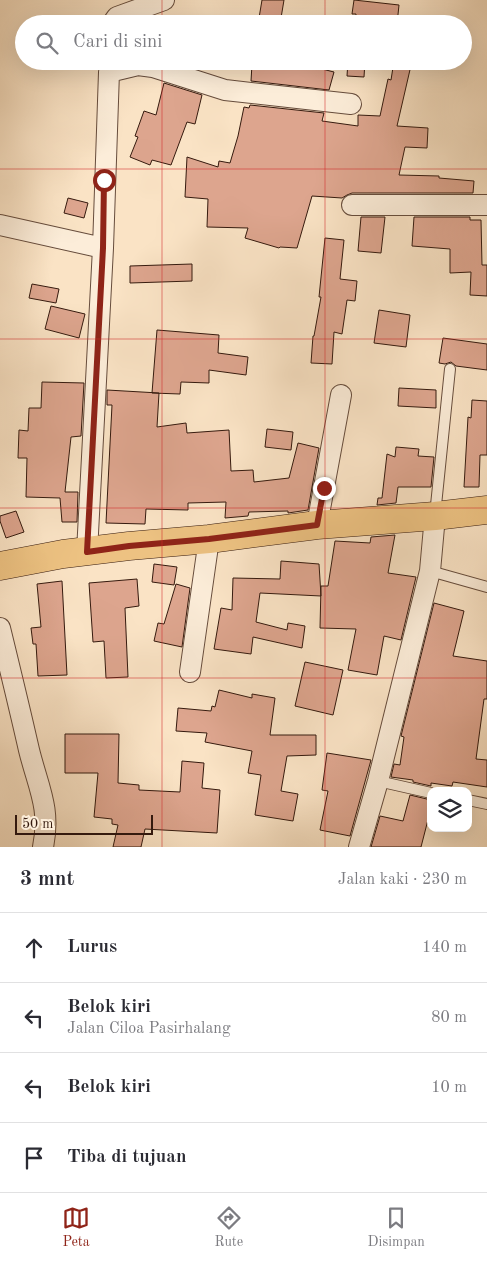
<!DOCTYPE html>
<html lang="id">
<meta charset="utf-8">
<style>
:root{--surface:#fff;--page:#f2f2f3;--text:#2b2b33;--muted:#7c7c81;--line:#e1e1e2;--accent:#8f2418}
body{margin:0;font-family:"Old Standard TT",serif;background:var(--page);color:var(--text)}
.controls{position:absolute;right:15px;bottom:15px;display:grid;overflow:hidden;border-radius:10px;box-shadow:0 5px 20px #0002}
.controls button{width:45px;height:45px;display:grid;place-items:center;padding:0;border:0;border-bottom:1px solid var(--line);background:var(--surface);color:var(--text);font:25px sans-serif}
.scale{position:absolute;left:15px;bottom:12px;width:138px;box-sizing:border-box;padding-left:5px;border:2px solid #351a0e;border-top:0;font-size:14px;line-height:18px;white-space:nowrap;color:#351a0e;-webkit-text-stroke:4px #fcedd9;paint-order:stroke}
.stop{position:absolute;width:15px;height:15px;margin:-11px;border:4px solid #8f2418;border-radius:50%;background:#fff}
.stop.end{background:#8f2418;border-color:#fff;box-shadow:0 1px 5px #0008}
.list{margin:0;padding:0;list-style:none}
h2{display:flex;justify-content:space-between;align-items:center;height:65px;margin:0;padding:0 20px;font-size:21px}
h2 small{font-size:16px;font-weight:400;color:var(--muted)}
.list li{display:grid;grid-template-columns:32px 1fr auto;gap:15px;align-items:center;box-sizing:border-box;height:70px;padding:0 20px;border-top:1px solid var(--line)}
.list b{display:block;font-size:19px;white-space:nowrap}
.list p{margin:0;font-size:16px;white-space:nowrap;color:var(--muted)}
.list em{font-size:16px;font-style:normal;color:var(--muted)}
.icon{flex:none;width:28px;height:28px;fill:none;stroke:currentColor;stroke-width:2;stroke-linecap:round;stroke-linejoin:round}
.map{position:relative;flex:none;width:487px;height:847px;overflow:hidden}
.search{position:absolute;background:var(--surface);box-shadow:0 5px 20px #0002;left:15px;right:15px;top:15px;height:55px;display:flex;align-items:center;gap:12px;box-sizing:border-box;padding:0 18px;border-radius:28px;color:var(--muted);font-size:19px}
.sheet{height:345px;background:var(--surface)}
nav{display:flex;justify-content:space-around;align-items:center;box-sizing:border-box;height:70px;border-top:1px solid var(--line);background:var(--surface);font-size:14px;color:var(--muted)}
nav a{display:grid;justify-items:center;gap:2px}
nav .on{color:var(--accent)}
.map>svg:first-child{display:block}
.building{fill:#dda58e;stroke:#351a0e}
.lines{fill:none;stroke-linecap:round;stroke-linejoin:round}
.service-casing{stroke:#664c3c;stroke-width:12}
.minor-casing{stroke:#664c3c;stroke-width:22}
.primary-casing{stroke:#351a0e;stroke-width:29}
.service{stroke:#fcedd9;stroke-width:10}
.minor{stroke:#fcedd9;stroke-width:20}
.primary{stroke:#edc282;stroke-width:28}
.route{stroke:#8f2418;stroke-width:6}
.grid{fill:none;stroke:#d62828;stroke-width:1;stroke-opacity:0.55}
</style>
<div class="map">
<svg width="487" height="847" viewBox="0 0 487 847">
<rect width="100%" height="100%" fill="#fae3c5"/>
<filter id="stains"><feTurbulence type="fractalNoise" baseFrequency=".004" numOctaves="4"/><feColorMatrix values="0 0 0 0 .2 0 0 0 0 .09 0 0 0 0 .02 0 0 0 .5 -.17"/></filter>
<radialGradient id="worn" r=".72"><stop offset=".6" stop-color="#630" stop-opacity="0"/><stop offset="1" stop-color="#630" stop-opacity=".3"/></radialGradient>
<path class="building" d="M 262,0 L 284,0 L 280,24 L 258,24 Z
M 354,0 L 399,5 L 397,24 L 355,24 L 356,14 L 352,14 Z
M 348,61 L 365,61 L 364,77 L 347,76 Z
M 394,61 L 412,61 L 397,126 L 428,128 L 427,148 L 405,147 L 399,175 L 439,176 L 439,178 L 474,181 L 473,193 L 352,193 L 347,195 L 342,198 L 312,196 L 297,248 L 280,247 L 279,248 L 245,238 L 248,228 L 207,227 L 208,199 L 185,197 L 187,157 L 218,167 L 219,161 L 230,163 L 238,136 L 244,107 L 249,108 L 250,105 L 324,113 L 322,121 L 358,126 L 358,115 L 380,116 L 388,79 L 391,80 Z
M 252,64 L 310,66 L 334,72 L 329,90 L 251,81 Z
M 164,83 L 202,95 L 195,124 L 187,122 L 171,165 L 152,160 L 150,165 L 130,157 L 138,137 L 135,136 L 144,111 L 156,115 Z
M 68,198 L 88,203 L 84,218 L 64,213 Z
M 361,217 L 385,217 L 381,253 L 358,251 Z
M 414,217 L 470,217 L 470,220 L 481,220 L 482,265 L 487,265 L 487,296 L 470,295 L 471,272 L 450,273 L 450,249 L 412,246 Z
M 325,238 L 344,240 L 340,279 L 357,281 L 355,301 L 347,300 L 342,334 L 334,332 L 332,364 L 311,363 L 313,336 L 314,336 L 321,297 L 319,297 Z
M 192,264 L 192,281 L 130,283 L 130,266 Z
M 32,284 L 59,289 L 56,303 L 29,298 Z
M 51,306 L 85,314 L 79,338 L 45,329 Z
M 379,310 L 410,315 L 406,347 L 374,343 Z
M 157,330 L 219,335 L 218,353 L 248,357 L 246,375 L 209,370 L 209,383 L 181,382 L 180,394 L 152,393 Z
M 443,338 L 487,344 L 487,370 L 456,366 L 451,362 L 445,364 L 439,363 Z
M 42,382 L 84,383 L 81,436 L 71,437 L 65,492 L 78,492 L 77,522 L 62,522 L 60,498 L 26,497 L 27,458 L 18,458 L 19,430 L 28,431 L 29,408 L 41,408 Z
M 399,388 L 436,390 L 436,408 L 398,406 Z
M 107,390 L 159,393 L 157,427 L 186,423 L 187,433 L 229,430 L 231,471 L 253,470 L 254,482 L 289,478 L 298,443 L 319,448 L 308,510 L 288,513 L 288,511 L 249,512 L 248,516 L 225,518 L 226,502 L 188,503 L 188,510 L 146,509 L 145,524 L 106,523 L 112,405 L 107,405 Z
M 472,400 L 487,401 L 487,455 L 480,455 L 479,487 L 464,487 L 468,417 L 471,418 Z
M 267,429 L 293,432 L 291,450 L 265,447 Z
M 396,447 L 419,449 L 418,456 L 434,457 L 431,487 L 398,487 L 396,503 L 377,505 L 378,498 L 382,498 L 387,454 L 395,457 Z
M 16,511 L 24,532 L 6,538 L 0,521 L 0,516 Z
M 395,535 L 388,573 L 416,577 L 401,640 L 384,636 L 377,675 L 348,670 L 356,629 L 320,628 L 321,586 L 328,586 L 335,541 L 370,543 L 371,537 Z
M 281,561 L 319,564 L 321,596 L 260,593 L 256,622 L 287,630 L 288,623 L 305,626 L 302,648 L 253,637 L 251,654 L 214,649 L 221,608 L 232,610 L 233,578 L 280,579 Z
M 154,564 L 177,567 L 174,585 L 152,582 Z
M 137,579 L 139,606 L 125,608 L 128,677 L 106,678 L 104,641 L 93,642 L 89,583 Z
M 62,581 L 67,675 L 38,676 L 36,644 L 33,644 L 31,628 L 41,627 L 37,584 Z
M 176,584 L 190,588 L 182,647 L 154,641 L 158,623 L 164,624 Z
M 434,603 L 464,611 L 453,656 L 487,661 L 487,699 L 484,699 L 476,759 L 487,760 L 487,787 L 453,782 L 452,786 L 431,783 L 431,786 L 413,782 L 413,780 L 391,777 L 394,764 L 400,765 L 404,737 L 401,736 Z
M 305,662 L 343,670 L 333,715 L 295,706 Z
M 219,690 L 252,698 L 252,694 L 275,698 L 270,735 L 316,735 L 316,755 L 287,756 L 281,791 L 298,794 L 293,821 L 255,815 L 261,775 L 248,773 L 252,751 L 205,742 L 207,733 L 176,731 L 178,708 L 211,711 L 212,706 L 215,707 Z
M 65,734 L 119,734 L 118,783 L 139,785 L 139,790 L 180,792 L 182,761 L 204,763 L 202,788 L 220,790 L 217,833 L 145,829 L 141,847 L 113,847 L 118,825 L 112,824 L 112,819 L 94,817 L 98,773 L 65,773 Z
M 327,753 L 371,760 L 350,836 L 320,830 L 328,791 L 322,790 Z
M 410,795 L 431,800 L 431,808 L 421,847 L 371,847 L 380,816 L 403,821 Z"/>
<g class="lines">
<defs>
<path id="service" d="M 435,515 L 450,369
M 430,571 L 487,587
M 378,781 L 431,793
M 468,800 L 487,804"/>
<path id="minor" d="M 112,24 L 117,17 L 164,0
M 352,205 L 487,205
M 0,225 L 103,248
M 317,525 L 341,395
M 87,552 L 103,248 L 109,72 L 138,65 L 153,67 L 225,90 L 351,104
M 0,628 C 10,669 20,710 29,750 C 38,787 51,808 43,847
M 190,672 L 209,539
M 359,847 L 378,781 L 430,571 L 435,516"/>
<path id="primary" d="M 0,566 L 63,554 L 129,546 L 209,539 L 317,525 L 435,516 L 487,510"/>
</defs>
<use href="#service" class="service-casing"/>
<use href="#minor" class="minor-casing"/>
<use href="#primary" class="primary-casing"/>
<use href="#service" class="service"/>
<use href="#minor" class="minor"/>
<use href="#primary" class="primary"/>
</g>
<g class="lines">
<path class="route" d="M 104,180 L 103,248 L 87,552 L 129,546 L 209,539 L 317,525 L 324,488"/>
</g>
<path class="grid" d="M 162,0 L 162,24M 325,0 L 325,24M 162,61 L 162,847M 325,61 L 325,847M 0,169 L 487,169M 0,339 L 487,339M 0,508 L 487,508M 0,678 L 487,678"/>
<rect width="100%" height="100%" filter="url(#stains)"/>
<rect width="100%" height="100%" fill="url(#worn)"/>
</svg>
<div class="controls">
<button><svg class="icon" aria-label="layers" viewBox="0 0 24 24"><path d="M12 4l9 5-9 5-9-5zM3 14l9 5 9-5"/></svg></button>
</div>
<div class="scale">50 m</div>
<div class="stop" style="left:104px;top:180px"></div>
<div class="stop end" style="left:324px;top:488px"></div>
<div class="search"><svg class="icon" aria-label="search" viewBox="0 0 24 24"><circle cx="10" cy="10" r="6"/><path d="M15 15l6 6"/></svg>Cari di sini</div>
</div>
<section class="sheet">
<h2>3 mnt<small>Jalan kaki · 230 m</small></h2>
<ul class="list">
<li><svg class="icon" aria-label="ahead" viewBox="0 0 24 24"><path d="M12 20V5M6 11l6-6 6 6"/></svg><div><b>Lurus</b></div><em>140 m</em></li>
<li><svg class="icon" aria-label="left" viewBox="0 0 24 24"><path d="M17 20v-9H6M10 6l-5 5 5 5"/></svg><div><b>Belok kiri</b><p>Jalan Ciloa Pasirhalang</p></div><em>80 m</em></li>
<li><svg class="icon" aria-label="left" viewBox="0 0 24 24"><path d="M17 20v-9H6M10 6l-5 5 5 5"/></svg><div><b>Belok kiri</b></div><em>10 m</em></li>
<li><svg class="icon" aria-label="arrive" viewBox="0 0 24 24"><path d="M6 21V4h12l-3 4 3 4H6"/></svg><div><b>Tiba di tujuan</b></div></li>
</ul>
</section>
<nav>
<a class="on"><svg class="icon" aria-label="map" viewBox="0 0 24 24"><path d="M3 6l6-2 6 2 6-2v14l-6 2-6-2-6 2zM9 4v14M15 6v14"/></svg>Peta</a>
<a><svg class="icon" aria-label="directions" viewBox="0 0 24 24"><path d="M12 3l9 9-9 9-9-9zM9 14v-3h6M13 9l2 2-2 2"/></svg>Rute</a>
<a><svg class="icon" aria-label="saved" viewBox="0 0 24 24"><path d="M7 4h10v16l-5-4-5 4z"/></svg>Disimpan</a>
</nav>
